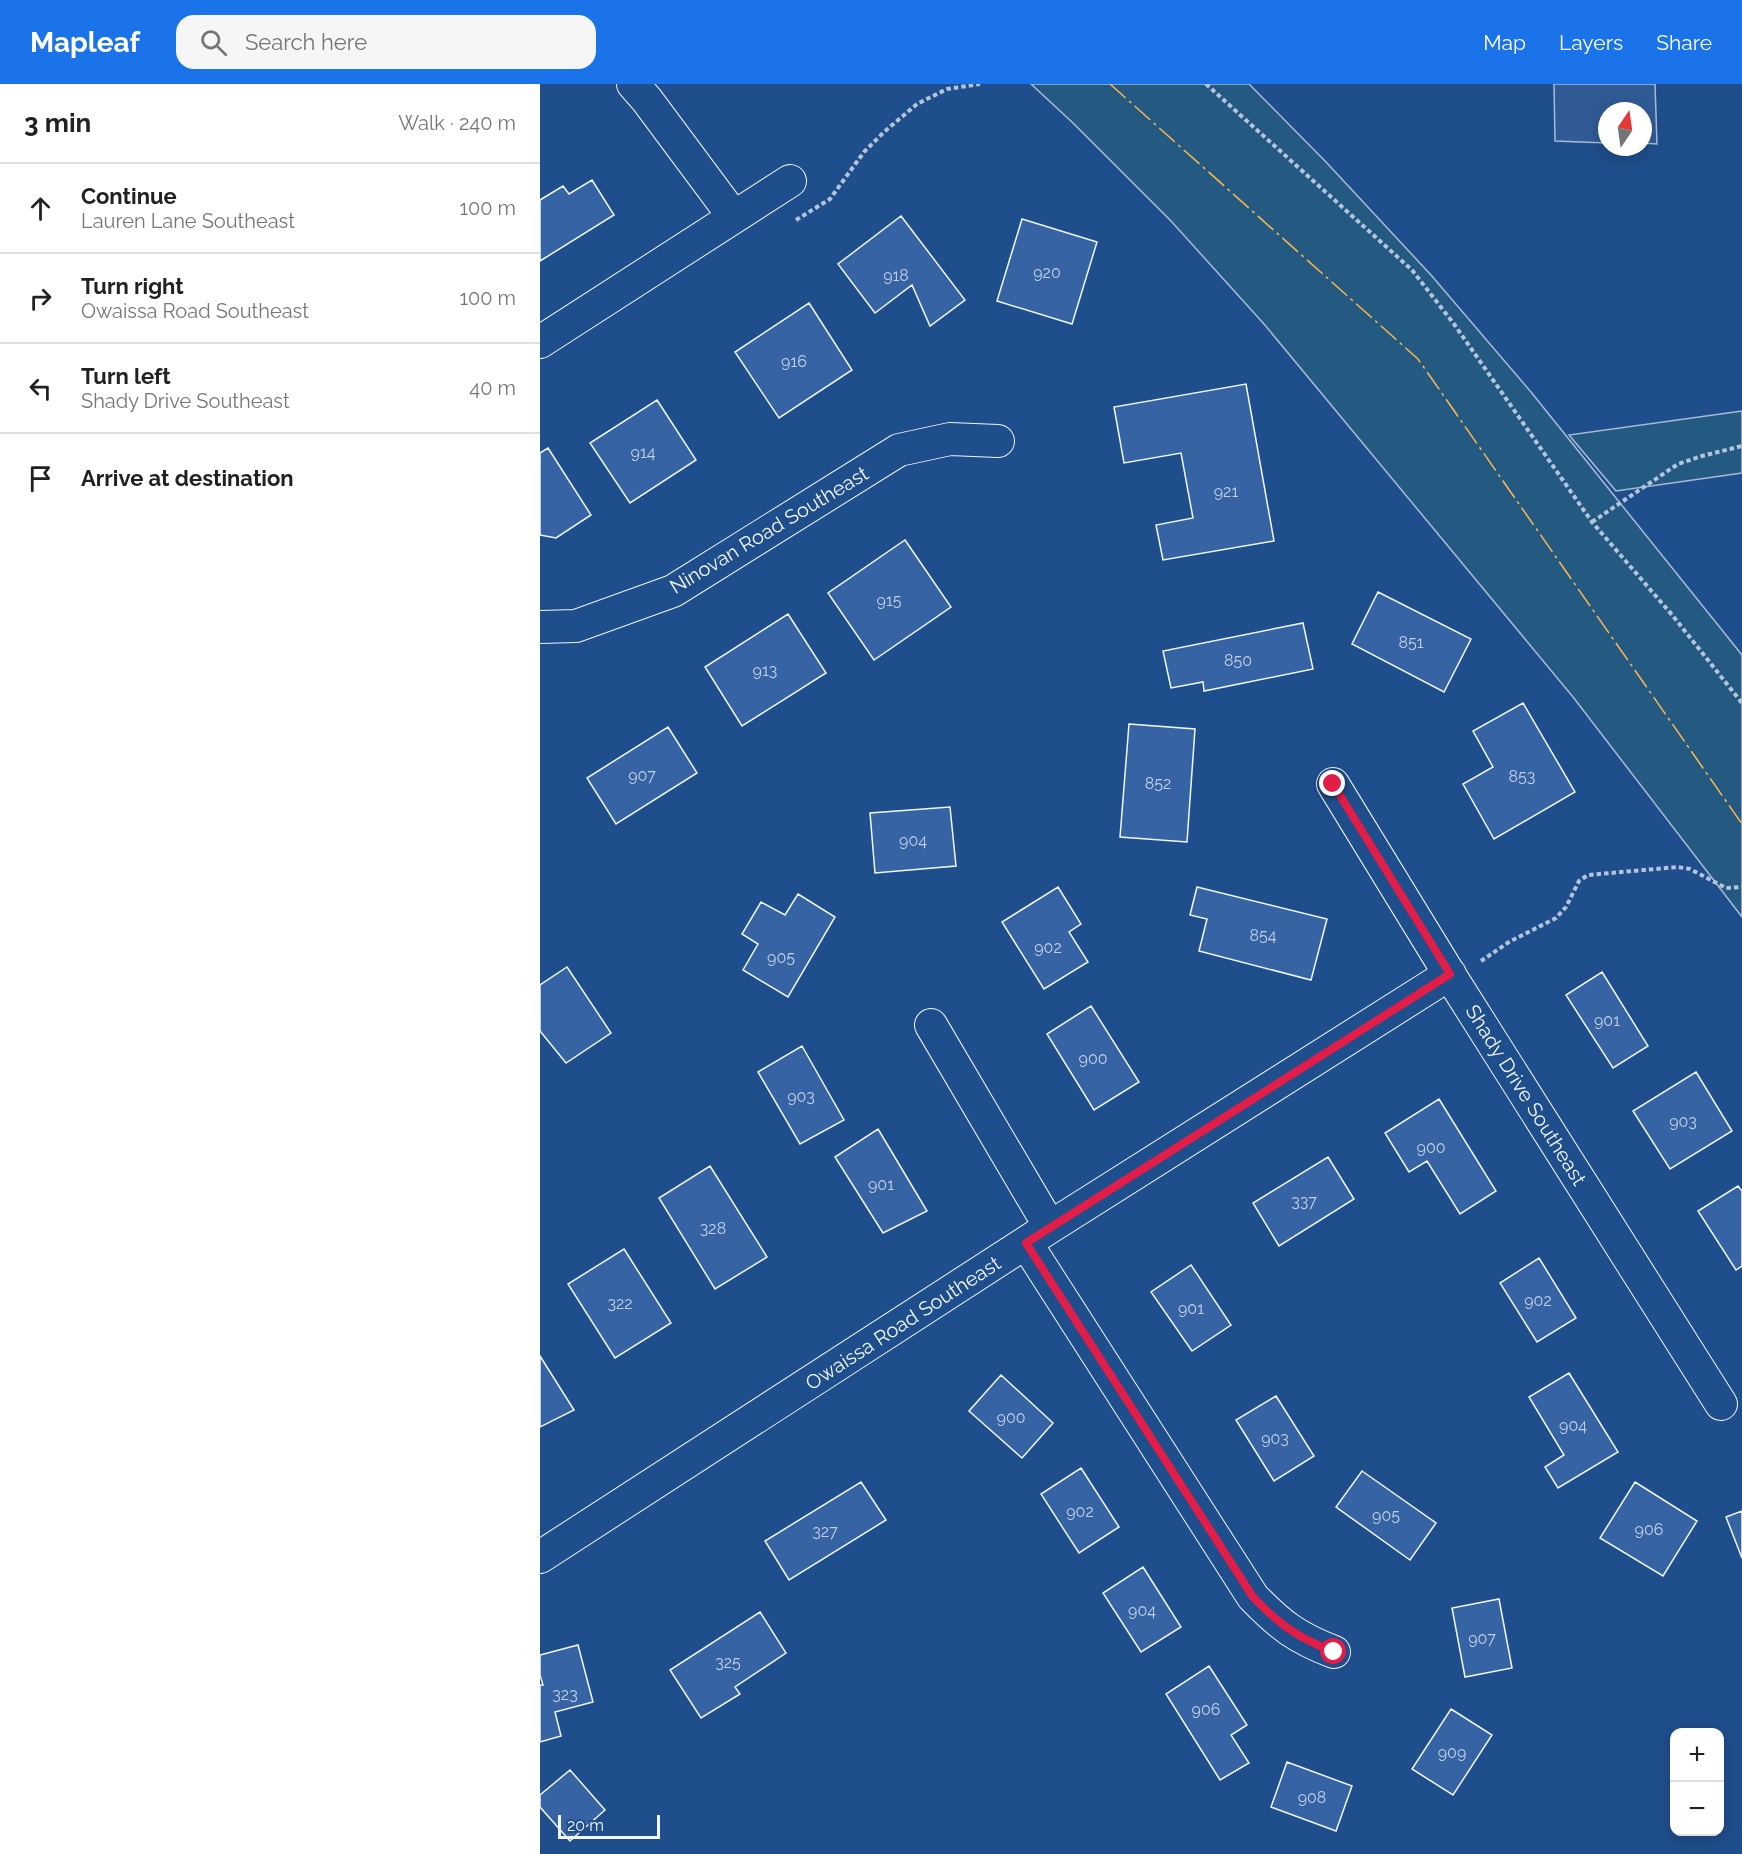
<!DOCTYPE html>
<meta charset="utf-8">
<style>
:root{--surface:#fff;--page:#f6f6f6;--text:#202124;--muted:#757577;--line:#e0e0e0;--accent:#1a73e8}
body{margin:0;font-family:Raleway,sans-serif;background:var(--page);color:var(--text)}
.controls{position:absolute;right:18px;bottom:18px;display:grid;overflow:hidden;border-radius:12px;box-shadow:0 3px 15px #0003}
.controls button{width:54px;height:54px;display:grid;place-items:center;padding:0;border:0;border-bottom:2px solid var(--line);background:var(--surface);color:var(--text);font:30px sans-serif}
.compass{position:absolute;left:1058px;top:18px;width:54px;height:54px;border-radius:50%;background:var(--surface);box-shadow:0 3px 15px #0003;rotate:13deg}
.scale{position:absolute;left:18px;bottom:15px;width:102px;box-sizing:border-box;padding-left:6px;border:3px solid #f2f6ff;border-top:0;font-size:16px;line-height:21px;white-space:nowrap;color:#f2f6ff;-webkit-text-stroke:4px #1f4e8c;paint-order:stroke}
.stop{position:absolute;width:18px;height:18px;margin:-14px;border:4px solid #e11d48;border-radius:50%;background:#fff}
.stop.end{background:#e11d48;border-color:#fff;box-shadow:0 2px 6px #0008}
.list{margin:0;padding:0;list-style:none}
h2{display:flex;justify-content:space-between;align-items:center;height:78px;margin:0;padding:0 24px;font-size:26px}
h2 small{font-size:20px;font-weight:400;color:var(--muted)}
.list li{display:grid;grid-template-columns:39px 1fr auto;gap:18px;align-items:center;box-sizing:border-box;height:90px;padding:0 24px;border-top:2px solid var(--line)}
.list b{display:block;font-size:22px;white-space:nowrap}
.list p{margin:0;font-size:20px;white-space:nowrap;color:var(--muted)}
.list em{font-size:20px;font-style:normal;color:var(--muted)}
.icon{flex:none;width:33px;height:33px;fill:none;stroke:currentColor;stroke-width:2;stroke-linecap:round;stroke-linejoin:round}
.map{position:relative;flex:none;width:1202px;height:1770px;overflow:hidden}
header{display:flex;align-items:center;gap:36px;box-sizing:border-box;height:84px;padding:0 30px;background:var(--accent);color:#fff}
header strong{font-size:28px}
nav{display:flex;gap:33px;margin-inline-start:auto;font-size:21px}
.search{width:420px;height:54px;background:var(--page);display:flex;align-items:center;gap:15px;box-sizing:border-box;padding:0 21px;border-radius:18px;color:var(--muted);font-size:22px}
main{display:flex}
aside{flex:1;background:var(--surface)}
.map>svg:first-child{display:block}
.green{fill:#245a82;stroke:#a8bbd7;stroke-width:1.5}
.parking{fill:#305b95;stroke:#a8bbd7;stroke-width:1.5}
.building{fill:#3563a3;stroke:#f2f6ff;stroke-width:1.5}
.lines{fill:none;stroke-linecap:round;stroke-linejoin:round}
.minor-casing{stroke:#f2f6ff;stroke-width:34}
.path{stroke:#b3c4dc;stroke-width:4;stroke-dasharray:4.5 3;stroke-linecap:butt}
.minor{stroke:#1f4e8c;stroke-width:32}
.power{stroke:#ffb74d;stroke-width:1.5;stroke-dasharray:21 4.5 3 4.5;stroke-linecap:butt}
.route{stroke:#e11d48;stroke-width:8}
.labels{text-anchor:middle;stroke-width:4.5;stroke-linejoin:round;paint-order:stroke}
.number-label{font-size:16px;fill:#c3d1e8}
.street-label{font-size:20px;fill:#f2f6ff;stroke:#1f4e8c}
</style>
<header>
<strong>Mapleaf</strong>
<div class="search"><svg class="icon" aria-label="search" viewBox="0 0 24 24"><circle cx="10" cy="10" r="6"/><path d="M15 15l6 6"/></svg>Search here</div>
<nav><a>Map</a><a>Layers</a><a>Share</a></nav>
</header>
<main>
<aside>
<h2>3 min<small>Walk · 240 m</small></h2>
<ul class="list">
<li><svg class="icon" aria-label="ahead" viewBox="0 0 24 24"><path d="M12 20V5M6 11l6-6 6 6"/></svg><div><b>Continue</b><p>Lauren Lane Southeast</p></div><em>100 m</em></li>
<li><svg class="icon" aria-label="right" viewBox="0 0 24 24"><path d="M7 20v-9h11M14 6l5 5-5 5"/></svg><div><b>Turn right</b><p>Owaissa Road Southeast</p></div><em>100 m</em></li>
<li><svg class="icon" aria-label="left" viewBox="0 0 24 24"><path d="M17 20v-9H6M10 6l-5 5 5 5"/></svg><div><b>Turn left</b><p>Shady Drive Southeast</p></div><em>40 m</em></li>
<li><svg class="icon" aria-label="arrive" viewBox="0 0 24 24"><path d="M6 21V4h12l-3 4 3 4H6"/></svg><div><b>Arrive at destination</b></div></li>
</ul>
</aside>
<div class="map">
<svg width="1202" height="1770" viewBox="0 0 1202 1770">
<rect width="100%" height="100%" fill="#1f4e8c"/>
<path class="green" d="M 491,0 L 709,0 L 786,78 L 891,191 L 991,308 L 1202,571 L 1202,833 L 1033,613 L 724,240 L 631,137 L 533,39 Z
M 1202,327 L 1202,389 L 1076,407 L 1029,351 Z"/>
<path class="parking" d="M 1014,0 L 1115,0 L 1117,60 L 1103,59 L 1103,27 L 1067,27 L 1067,59 L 1015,57 Z"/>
<path class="building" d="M 52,96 L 74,131 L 0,177 L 0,116 L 23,102 L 29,110 Z
M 361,132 L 425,216 L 390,242 L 372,201 L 335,229 L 298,180 Z
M 482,135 L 557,158 L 532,240 L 457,217 Z
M 269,219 L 312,286 L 239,334 L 195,268 Z
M 706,300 L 734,457 L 623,476 L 616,441 L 653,434 L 641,369 L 584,379 L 574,323 Z
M 117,316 L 156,376 L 90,419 L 50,359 Z
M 8,364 L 51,431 L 16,454 L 0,451 L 0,369 Z
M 365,456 L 411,523 L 334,576 L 288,509 Z
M 838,508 L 931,555 L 904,608 L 812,560 Z
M 248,530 L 286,589 L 202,642 L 165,583 Z
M 763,539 L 773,585 L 664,607 L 663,598 L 631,604 L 623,567 Z
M 983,619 L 1035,708 L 954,755 L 923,700 L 953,683 L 933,647 Z
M 589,640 L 655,645 L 647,758 L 580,753 Z
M 128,643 L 157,689 L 76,740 L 47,694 Z
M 410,723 L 416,782 L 335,789 L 330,729 Z
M 518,803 L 541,840 L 529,848 L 548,878 L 504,905 L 462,838 Z
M 657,803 L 787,835 L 771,896 L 659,867 L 667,835 L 650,831 Z
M 258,810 L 295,833 L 248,913 L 203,886 L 218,860 L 202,850 L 221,818 L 245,831 Z
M 27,883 L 71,949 L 26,979 L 0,947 L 0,901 Z
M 1062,888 L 1108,962 L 1073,984 L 1026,911 Z
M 551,922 L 599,998 L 554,1026 L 507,950 Z
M 262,962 L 304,1036 L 260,1060 L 218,988 Z
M 1156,988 L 1192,1047 L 1130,1085 L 1093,1027 Z
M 899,1015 L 956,1107 L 920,1130 L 887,1077 L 869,1088 L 845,1049 Z
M 338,1045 L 387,1127 L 343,1149 L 295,1073 Z
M 788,1073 L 814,1115 L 739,1162 L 713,1119 Z
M 170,1082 L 227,1173 L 175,1205 L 119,1114 Z
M 1198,1102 L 1202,1107 L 1202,1182 L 1196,1186 L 1158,1127 Z
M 84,1165 L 131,1239 L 75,1274 L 28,1200 Z
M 999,1174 L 1036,1234 L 997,1258 L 960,1199 Z
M 651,1181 L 691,1241 L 652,1267 L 611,1208 Z
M 0,1272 L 34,1326 L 0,1343 Z
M 1029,1289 L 1078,1368 L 1018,1404 L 1005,1383 L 1024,1371 L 989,1313 Z
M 461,1291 L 513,1339 L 482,1374 L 429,1327 Z
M 736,1312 L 774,1372 L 734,1397 L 696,1336 Z
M 541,1384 L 579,1443 L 539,1469 L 501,1410 Z
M 822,1387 L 896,1439 L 870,1476 L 796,1423 Z
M 321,1398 L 346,1436 L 249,1496 L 225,1457 Z
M 1095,1398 L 1157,1437 L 1123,1492 L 1060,1454 Z
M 1202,1427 L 1202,1474 L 1186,1433 Z
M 603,1483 L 641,1543 L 601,1568 L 563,1509 Z
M 959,1515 L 972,1584 L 925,1593 L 912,1524 Z
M 220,1528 L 246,1569 L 195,1603 L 200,1610 L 161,1634 L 130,1586 Z
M 38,1561 L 53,1618 L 15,1628 L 21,1652 L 0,1658 L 0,1601 L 3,1601 L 0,1591 L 0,1571 Z
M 669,1582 L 707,1641 L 691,1651 L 709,1679 L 680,1696 L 626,1610 Z
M 911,1625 L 952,1651 L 913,1711 L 872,1685 Z
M 747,1678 L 812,1702 L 796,1747 L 731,1723 Z
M 30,1686 L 65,1726 L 30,1757 L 0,1723 L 0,1711 Z"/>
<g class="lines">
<defs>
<path id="minor" d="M 93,0 L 107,16 L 194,133
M 0,258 L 250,97
M 0,543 L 36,542 L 133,507 L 359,366 L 410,355 L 458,357
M 793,700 L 913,896 L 1181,1320
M 391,941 L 510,1143
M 486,1159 L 713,1513 C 740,1541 757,1554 794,1568
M 0,1473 L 510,1143 L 910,890"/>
</defs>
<use href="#minor" class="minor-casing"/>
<path class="path" d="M 666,0 L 872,186 L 914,240 L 1052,438 L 1133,532 L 1202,619
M 256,136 L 290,115 L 324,68 L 344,48 L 377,20 L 407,5 L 440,0
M 1052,438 L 1138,380 L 1162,372 L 1202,362
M 941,877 L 969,858 L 1016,834 L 1026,823 L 1039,797 L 1048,791 L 1138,783 L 1150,785 L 1186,804 L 1202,803"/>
<use href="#minor" class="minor"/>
<path class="power" d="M 570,0 L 878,275 L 1202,740"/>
</g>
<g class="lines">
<path class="route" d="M 793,700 L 910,890 L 486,1159 L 713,1513 C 740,1541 757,1553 794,1568"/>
</g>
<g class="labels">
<g class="number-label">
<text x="507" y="194">920</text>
<text x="356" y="197">918</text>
<text x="254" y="283">916</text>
<text x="103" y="374">914</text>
<text x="686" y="413">921</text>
<text x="349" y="522">915</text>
<text x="871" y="564">851</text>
<text x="698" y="582">850</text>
<text x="225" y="592">913</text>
<text x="102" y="697">907</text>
<text x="982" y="698">853</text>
<text x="618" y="705">852</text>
<text x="373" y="762">904</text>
<text x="723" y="857">854</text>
<text x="508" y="869">902</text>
<text x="241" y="879">905</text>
<text x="1067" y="942">901</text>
<text x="553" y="980">900</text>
<text x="261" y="1018">903</text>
<text x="1143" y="1043">903</text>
<text x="891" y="1069">900</text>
<text x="341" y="1106">901</text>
<text x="764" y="1123">337</text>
<text x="173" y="1150">328</text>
<text x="998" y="1222">902</text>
<text x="80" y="1225">322</text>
<text x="651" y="1230">901</text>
<text x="471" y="1339">900</text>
<text x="1033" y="1347">904</text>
<text x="735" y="1360">903</text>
<text x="540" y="1433">902</text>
<text x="846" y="1437">905</text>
<text x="1109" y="1451">906</text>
<text x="285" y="1453">327</text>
<text x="602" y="1532">904</text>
<text x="942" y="1560">907</text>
<text x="188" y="1584">325</text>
<text x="25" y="1616">323</text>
<text x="666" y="1631">906</text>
<text x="912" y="1674">909</text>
<text x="772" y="1719">908</text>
</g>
<g class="street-label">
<text transform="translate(229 446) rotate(-31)" y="7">Ninovan Road Southeast</text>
<text transform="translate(986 1011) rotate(58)" y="7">Shady Drive Southeast</text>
<text transform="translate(363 1239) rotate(-33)" y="7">Owaissa Road Southeast</text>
</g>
</g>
</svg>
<div class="controls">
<button>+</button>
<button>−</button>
</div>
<svg class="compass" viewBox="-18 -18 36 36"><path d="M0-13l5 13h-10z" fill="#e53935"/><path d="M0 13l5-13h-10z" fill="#757577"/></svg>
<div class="scale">20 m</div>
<div class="stop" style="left:794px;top:1568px"></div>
<div class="stop end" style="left:793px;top:700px"></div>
</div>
</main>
